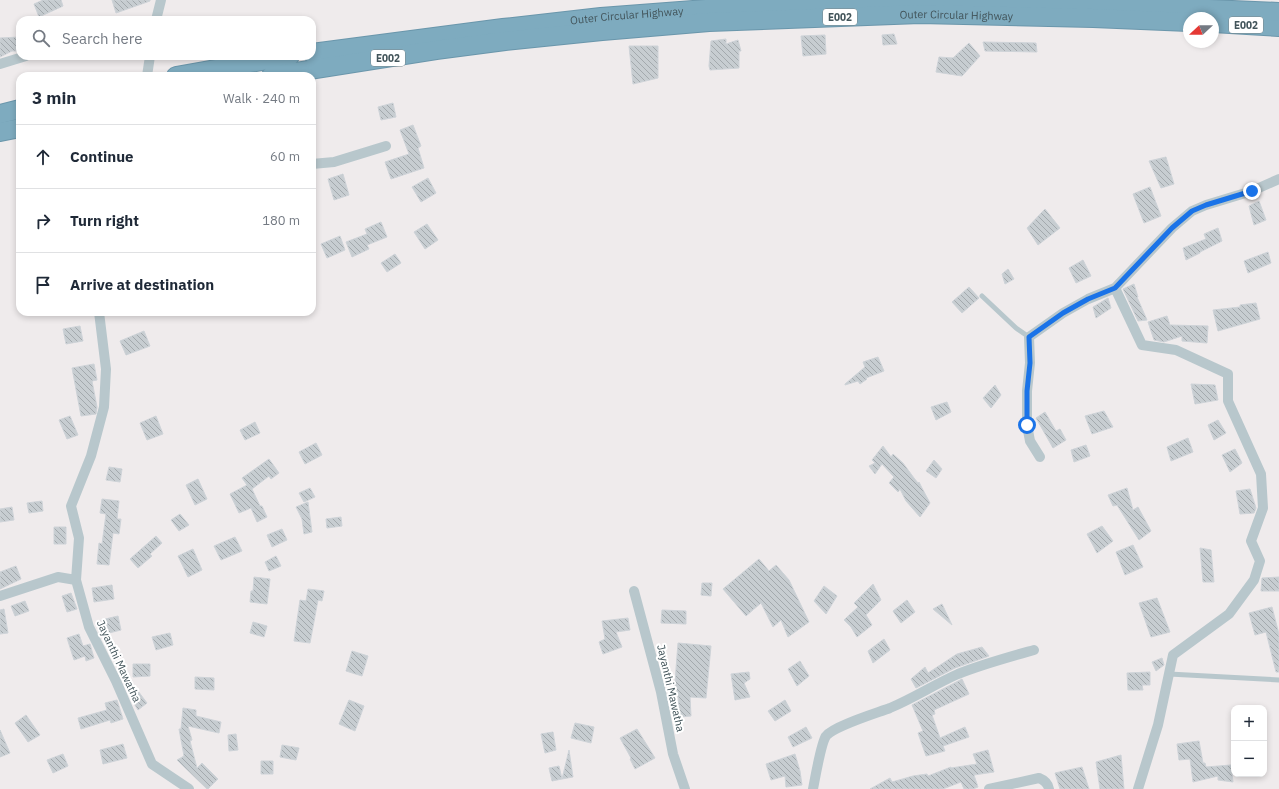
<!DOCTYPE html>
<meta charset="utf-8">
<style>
:root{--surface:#fff;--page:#f6f6f7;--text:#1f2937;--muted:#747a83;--line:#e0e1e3}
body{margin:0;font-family:"IBM Plex Sans",sans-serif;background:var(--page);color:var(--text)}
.controls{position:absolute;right:12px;bottom:12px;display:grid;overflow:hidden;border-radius:8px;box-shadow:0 2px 6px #0003}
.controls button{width:36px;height:36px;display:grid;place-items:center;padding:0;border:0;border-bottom:1px solid var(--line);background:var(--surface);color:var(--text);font:20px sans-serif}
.compass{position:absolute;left:1183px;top:12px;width:36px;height:36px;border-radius:50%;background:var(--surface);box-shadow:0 2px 6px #0003;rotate:248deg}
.stop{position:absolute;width:12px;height:12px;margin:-9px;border:3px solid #1a73e8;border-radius:50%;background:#fff}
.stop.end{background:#1a73e8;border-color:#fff;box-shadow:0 1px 4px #0008}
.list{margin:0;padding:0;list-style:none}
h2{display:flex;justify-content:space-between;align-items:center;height:52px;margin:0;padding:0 16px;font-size:17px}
h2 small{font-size:13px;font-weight:400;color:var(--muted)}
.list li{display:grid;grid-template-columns:26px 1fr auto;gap:12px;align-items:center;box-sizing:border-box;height:64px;padding:0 16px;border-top:1px solid var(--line)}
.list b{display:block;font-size:15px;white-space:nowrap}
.list em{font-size:13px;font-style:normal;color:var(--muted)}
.icon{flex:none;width:22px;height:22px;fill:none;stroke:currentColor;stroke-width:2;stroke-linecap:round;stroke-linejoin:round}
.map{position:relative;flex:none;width:1279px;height:789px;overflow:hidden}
.search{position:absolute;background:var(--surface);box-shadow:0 2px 6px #0003;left:16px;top:16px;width:300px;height:44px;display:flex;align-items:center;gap:10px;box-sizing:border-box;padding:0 14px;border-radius:12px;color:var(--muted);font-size:15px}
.panel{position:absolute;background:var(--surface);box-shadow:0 2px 6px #0003;left:16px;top:72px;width:300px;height:244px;border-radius:12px}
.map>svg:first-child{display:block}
.building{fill:url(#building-back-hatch);stroke:#ced3d8}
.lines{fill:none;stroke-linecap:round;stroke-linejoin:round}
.motorway-casing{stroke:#6a96ab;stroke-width:20}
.service{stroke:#b8c7cc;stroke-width:5}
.minor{stroke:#b8c7cc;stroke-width:10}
.motorway{stroke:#7eabbf;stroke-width:18}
.route{stroke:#1a73e8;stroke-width:5}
.labels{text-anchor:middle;stroke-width:4;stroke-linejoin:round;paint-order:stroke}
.shield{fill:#fff;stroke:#7b878c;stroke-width:1}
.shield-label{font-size:10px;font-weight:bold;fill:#42545a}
.street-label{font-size:11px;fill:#42545a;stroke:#fff}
</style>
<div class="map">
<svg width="1279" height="789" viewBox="0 0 1279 789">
<defs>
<pattern id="building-back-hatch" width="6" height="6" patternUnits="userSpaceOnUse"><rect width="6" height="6" fill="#c7cdd1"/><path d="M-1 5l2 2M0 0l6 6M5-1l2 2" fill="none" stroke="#a3a9ad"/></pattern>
</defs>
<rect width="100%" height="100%" fill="#efebec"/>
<path class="building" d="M 43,0 L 61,0 L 63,6 L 39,17 L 34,4 Z
M 112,0 L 150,0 L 150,1 L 116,13 Z
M 894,34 L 897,44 L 883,45 L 882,35 Z
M 825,35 L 826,54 L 803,56 L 801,36 Z
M 20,37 L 20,51 L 12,51 L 0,57 L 0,38 Z
M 726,39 L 726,44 L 738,40 L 741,51 L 739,51 L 739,68 L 710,70 L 709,66 L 711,41 Z
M 983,42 L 1036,43 L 1037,52 L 985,51 Z
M 969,43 L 980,56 L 962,76 L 936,72 L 939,57 L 953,58 Z
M 629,46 L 658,46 L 658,78 L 633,84 Z
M 393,103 L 396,117 L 381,120 L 378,107 Z
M 413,125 L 421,146 L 418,148 L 424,168 L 391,179 L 385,162 L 409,154 L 400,130 Z
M 1166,157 L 1174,184 L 1161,188 L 1149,161 Z
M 343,174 L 349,195 L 334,200 L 328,179 Z
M 428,178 L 436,193 L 421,202 L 412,187 Z
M 1150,187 L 1161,216 L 1144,223 L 1133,194 Z
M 1259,201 L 1266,220 L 1254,225 L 1249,206 Z
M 1045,209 L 1060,228 L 1038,245 L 1027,228 Z
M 381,222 L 387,237 L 367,245 L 369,249 L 352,257 L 346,242 L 367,234 L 365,229 Z
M 427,224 L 438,240 L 425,249 L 414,232 Z
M 1218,228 L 1222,241 L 1200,252 L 1200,253 L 1186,260 L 1183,248 L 1206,239 L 1204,234 Z
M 340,236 L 345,250 L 327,258 L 321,244 Z
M 1268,252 L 1271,263 L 1248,273 L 1244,261 Z
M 395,254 L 401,263 L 387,272 L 381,263 Z
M 1083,260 L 1091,276 L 1076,283 L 1069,268 Z
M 1008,269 L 1014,279 L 1005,284 L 1002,274 Z
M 1134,284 L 1138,297 L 1137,297 L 1147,320 L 1138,321 L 1123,289 Z
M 969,287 L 979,298 L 962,313 L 952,302 Z
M 1108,298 L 1111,308 L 1096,318 L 1093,307 Z
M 1256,303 L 1260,319 L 1218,331 L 1213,310 L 1240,307 L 1240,305 Z
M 1167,316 L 1170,325 L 1208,326 L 1207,343 L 1182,341 L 1182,336 L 1164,342 L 1154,340 L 1148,322 Z
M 80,326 L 83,341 L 66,344 L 63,329 Z
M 144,331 L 150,346 L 126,355 L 120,341 Z
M 878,357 L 884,371 L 866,378 L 867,379 L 860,384 L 858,381 L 845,385 L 845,384 L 865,367 L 863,362 Z
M 94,364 L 97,380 L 92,381 L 97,407 L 96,414 L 81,416 L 72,368 Z
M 1191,384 L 1215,385 L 1218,400 L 1195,404 Z
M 995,385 L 1001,395 L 991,408 L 983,398 Z
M 947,402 L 951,412 L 936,420 L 931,407 Z
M 1104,411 L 1113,427 L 1092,434 L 1085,416 Z
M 1045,412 L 1056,431 L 1060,429 L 1066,440 L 1053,448 L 1036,418 Z
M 70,416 L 78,435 L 67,439 L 59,420 Z
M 156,416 L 163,434 L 147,440 L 140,423 Z
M 1218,420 L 1226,433 L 1214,440 L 1208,425 Z
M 255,422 L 260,433 L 245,440 L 240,430 Z
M 1188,438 L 1193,452 L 1171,461 L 1167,447 Z
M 316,443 L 322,455 L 305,464 L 299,452 Z
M 1086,445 L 1090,456 L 1074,462 L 1071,450 Z
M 883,446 L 891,457 L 893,454 L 903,463 L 914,478 L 918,483 L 919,482 L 922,488 L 930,503 L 920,517 L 906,501 L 900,489 L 898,492 L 889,483 L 894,477 L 882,464 L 875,474 L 869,466 L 875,463 L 872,460 Z
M 1235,449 L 1242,463 L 1230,472 L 1222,455 Z
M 269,459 L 279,473 L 271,479 L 269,476 L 252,489 L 260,506 L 262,506 L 267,517 L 257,522 L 251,508 L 239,513 L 230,494 L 247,485 L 242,478 Z
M 934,460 L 942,469 L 936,478 L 926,471 Z
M 109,467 L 122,469 L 120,482 L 106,480 Z
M 198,479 L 207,499 L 195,505 L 186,485 Z
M 310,488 L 315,497 L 304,502 L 299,493 Z
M 1127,488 L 1133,510 L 1138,507 L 1151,531 L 1139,540 L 1117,505 L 1113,506 L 1108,495 Z
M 1250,489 L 1256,508 L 1254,513 L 1240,514 L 1236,491 Z
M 102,499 L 119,501 L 117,519 L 121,519 L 119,534 L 113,533 L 109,565 L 97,564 L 99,543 L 102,544 L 106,514 L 100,513 Z
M 42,501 L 43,511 L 29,513 L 27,503 Z
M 308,502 L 312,532 L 304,534 L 302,519 L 296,507 Z
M 12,507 L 14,520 L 0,522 L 0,509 Z
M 180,514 L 189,525 L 179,531 L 171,520 Z
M 341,517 L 342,526 L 327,528 L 326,519 Z
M 1102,526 L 1113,541 L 1097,553 L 1087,534 Z
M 54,527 L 66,527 L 66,544 L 54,544 Z
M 282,529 L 287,540 L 272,547 L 267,535 Z
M 156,536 L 162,543 L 150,554 L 152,556 L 138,568 L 130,559 Z
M 235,537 L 242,551 L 221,560 L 214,546 Z
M 1133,545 L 1143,567 L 1125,575 L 1116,552 Z
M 1200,548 L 1211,550 L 1214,582 L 1203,582 Z
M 193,549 L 202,570 L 188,577 L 178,556 Z
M 276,556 L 281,566 L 269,571 L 265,562 Z
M 759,559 L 769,571 L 776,565 L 789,580 L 809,622 L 788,637 L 781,620 L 773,627 L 761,603 L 746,616 L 723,589 Z
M 16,566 L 21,579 L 0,589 L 0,572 Z
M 254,577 L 270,579 L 267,604 L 250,602 L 251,591 L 253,591 Z
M 1279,577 L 1279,591 L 1261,591 L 1262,578 Z
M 702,583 L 712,583 L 711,596 L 701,595 Z
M 873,584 L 881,600 L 866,615 L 872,625 L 857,637 L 851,627 L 844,620 L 858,607 L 854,603 Z
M 112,585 L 114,599 L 94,602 L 92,588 Z
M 824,586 L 837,596 L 826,614 L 814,601 Z
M 308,589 L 324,591 L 322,601 L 318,600 L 310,643 L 294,641 L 300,600 L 306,601 Z
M 71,593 L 77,609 L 67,612 L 62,596 Z
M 1157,598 L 1170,632 L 1151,637 L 1139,603 Z
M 907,600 L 915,612 L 901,623 L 893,611 Z
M 25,601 L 29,611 L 15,616 L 11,606 Z
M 942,604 L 952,625 L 933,609 Z
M 1272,607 L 1279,634 L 1279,672 L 1276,672 L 1266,632 L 1255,635 L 1249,613 Z
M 4,609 L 8,633 L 0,634 L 0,610 Z
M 662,610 L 686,611 L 686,624 L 661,623 Z
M 118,616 L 121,630 L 105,634 L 101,620 Z
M 628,618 L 630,630 L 616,632 L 622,647 L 603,654 L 599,642 L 605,639 L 602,621 Z
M 253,622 L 267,626 L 264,637 L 250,633 Z
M 170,633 L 173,645 L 156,650 L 152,637 Z
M 79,634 L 83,646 L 90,644 L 94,658 L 86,661 L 85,656 L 74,660 L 67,638 Z
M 884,639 L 890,650 L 873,663 L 868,651 Z
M 678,643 L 711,646 L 706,698 L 690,697 L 691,716 L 679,717 L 678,696 L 674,695 Z
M 982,647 L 989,656 L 955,668 L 916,688 L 911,679 L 925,667 L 928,673 L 957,654 Z
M 352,651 L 368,656 L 362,676 L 346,671 Z
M 1162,658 L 1164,665 L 1156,671 L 1152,662 Z
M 800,661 L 809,676 L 797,686 L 788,669 Z
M 133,664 L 150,664 L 150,676 L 133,677 Z
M 749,672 L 750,679 L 744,683 L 750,697 L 735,700 L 731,674 Z
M 1150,672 L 1150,685 L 1142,685 L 1143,690 L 1128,690 L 1127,673 Z
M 195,677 L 214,678 L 214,690 L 195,689 Z
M 962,679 L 969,694 L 934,710 L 935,714 L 932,715 L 940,738 L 965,727 L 969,737 L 943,746 L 945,751 L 926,756 L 918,733 L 923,731 L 912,705 Z
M 138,691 L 147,703 L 138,710 L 130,697 Z
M 117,700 L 123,719 L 111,723 L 110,720 L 81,729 L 78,718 L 107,710 L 105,703 Z
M 349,700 L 364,706 L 355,731 L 339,724 Z
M 785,700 L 791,711 L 775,721 L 768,711 Z
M 183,708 L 196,710 L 196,716 L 221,722 L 219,733 L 188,726 L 192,740 L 190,741 L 197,768 L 202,763 L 218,779 L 208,789 L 207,789 L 177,760 L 184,756 L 179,729 L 181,729 Z
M 26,715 L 40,735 L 28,742 L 15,723 Z
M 575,723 L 594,727 L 591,743 L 571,738 Z
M 806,727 L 812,738 L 793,747 L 788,737 Z
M 637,729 L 655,758 L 635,769 L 630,759 L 631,758 L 620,738 Z
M 0,730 L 10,753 L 0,757 Z
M 553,732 L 556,750 L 545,753 L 541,734 Z
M 236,734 L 238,750 L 229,751 L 228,735 Z
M 1199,741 L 1203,763 L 1205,763 L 1206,767 L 1231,765 L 1233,782 L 1218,780 L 1218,776 L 1193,782 L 1190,759 L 1179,760 L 1177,744 Z
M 123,744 L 127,758 L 103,764 L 100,750 Z
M 282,745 L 299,748 L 296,760 L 280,757 Z
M 569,750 L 573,777 L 562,779 Z
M 988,750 L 994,772 L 974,775 L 978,787 L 973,789 L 964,789 L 961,782 L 943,789 L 870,789 L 890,778 L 892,782 L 913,776 L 927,774 L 928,776 L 951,767 L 951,768 L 977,764 L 973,754 Z
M 63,754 L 68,766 L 53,773 L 47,760 Z
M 795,754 L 800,771 L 802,785 L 786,787 L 785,776 L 771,780 L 766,764 Z
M 1121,755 L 1124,789 L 1100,789 L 1096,762 Z
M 261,761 L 273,761 L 273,774 L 261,774 Z
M 559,766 L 562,779 L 552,781 L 549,768 Z
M 1082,767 L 1089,789 L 1060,789 L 1055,773 Z"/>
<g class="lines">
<defs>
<g id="motorway">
<path d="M 1213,23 L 1279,27"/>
<path id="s1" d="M 312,53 L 503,28 L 601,17 L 706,9 L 830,3 L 921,1 L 1003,2 L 1093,4 L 1279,12"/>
<path d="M 176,76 L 290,56"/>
<path id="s2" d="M 271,76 L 436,50 L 505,41 L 602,31 L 709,22 L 920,14 L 1093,18 L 1189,22"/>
<path d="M 0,114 L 20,109"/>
<path d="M 0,132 L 20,128"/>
</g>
</defs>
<use href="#motorway" class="motorway-casing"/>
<path class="service" d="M 982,296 L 1016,328 L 1029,337
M 1169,674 L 1279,680"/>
<path class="minor" d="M 156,20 L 161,0
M 0,64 L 26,56
M 147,76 L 150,56
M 312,164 L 334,162 L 386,146
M 99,312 L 106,369 L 104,407 L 91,456 L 71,506 L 79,538 L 76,580 L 89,627 L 116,681 L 152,764 L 189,789
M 1040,457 L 1030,441 L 1027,425 L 1027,391 L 1030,363 L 1029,337 L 1063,313 L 1088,299 L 1115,288
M 634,591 L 661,692 L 673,754 L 685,789
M 0,596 L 58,577 L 76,580
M 813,789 C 815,779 821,743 826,736 C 834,726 877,713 890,708 C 914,698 935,684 958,674 C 983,664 1009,657 1034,650
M 989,789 L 1039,778 C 1044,780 1048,783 1049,789
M 1138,789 L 1158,725 L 1173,655 L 1229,614 L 1254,580 L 1260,561 L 1251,541 L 1263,508 L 1261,474 L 1228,401 L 1228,374 L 1176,350 L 1142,345 L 1115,288 L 1172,228 L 1192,211 L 1206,205 L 1252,191 L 1279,179"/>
<use href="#motorway" class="motorway"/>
</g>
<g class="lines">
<path class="route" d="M 1027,425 L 1027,391 L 1030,363 L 1029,337 L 1063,313 L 1088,299 L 1115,288 L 1172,228 L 1192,211 L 1206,205 L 1252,191"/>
</g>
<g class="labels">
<g class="shield">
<rect x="823" y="9" width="34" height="16" rx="3"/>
<rect x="1229" y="17" width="34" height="16" rx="3"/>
<rect x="371" y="50" width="34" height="16" rx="3"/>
</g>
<g class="shield-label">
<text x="840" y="21">E002</text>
<text x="1246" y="29">E002</text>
<text x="388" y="62">E002</text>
</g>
<g class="street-label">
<text dy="4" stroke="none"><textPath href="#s1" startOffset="317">Outer Circular Highway</textPath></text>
<text dy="4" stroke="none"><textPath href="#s2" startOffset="689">Outer Circular Highway</textPath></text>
<text transform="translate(119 661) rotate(65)" y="4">Jayanthi Mawatha</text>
<text transform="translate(671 688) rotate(77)" y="4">Jayanthi Mawatha</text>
</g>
</g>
</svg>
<div class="controls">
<button>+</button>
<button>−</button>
</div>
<svg class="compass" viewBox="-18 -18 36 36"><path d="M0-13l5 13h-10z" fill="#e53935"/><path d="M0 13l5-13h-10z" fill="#747a83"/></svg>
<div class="stop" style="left:1027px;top:425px"></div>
<div class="stop end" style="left:1252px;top:191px"></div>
<div class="search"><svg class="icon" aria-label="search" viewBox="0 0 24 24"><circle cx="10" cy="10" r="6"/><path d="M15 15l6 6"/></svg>Search here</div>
<section class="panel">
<h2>3 min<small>Walk · 240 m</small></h2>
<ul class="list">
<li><svg class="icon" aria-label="ahead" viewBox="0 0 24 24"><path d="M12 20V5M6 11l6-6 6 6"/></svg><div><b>Continue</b></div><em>60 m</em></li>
<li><svg class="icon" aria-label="right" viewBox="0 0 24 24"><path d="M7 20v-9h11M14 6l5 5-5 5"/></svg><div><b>Turn right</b></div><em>180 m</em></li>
<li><svg class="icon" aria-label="arrive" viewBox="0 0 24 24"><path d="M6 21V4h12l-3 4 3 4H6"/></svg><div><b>Arrive at destination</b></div></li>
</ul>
</section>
</div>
